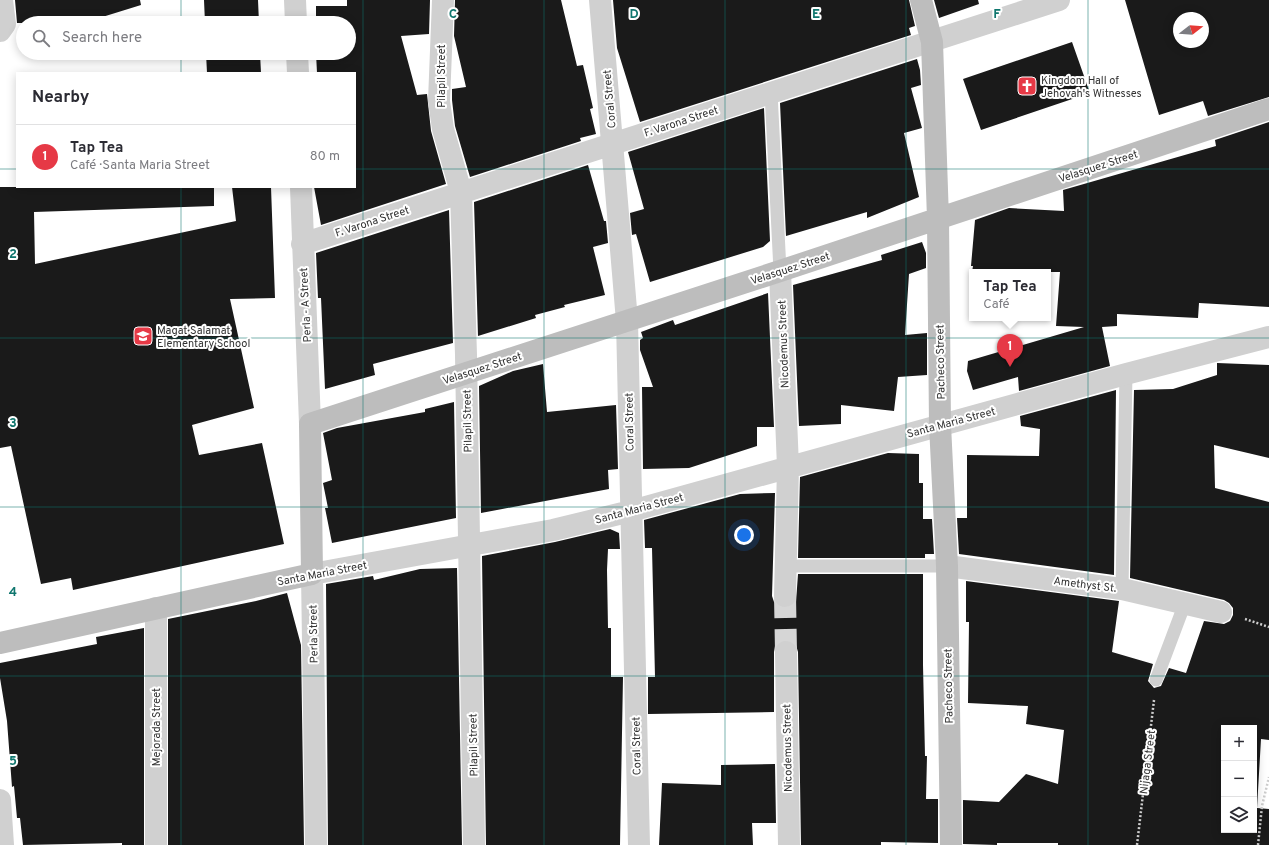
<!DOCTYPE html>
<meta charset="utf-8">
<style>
:root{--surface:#fff;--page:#f7f7f7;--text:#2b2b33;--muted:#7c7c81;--line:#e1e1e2;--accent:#e63946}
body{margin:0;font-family:Overpass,sans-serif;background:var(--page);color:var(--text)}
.controls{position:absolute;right:12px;bottom:12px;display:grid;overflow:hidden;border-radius:0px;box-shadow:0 2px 10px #0003}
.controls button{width:36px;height:36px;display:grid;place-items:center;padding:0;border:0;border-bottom:1px solid var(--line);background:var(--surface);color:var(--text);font:20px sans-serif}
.compass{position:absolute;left:1173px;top:12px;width:36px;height:36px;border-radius:50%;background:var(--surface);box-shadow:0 2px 10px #0003;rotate:73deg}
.you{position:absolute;left:744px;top:535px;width:14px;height:14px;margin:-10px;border:3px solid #fff;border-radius:50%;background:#1a73e8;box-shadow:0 0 0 6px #1a73e833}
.badge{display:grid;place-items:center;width:26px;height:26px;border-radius:50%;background:var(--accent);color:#fff;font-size:13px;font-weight:700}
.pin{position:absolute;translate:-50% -33px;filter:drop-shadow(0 1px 2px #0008)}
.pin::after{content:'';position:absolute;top:21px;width:14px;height:12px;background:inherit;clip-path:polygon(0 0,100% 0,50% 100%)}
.popup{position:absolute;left:969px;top:269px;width:82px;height:52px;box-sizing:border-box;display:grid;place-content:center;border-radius:0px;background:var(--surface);filter:drop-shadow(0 1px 3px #0005);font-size:13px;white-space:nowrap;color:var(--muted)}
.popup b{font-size:15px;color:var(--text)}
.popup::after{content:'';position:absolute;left:50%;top:100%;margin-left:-8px;border:8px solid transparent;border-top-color:var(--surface)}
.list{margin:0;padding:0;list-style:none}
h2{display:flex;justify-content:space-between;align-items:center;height:52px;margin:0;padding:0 16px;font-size:17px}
h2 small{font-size:13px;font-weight:400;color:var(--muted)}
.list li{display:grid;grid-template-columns:26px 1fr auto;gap:12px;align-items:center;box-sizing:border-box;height:64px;padding:0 16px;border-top:1px solid var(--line)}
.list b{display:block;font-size:15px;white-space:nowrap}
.list p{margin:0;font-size:13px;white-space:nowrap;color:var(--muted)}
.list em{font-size:13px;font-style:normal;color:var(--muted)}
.icon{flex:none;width:22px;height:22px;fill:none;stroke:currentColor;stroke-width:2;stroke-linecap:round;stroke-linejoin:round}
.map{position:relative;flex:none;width:1269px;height:845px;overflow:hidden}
.search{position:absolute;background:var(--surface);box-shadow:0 2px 10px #0003;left:16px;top:16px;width:340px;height:44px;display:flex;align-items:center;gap:10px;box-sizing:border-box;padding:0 14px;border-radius:22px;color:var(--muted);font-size:15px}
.panel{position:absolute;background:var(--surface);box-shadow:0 2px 10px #0003;left:16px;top:72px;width:340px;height:116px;border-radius:0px}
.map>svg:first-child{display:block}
.building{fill:#1a1a1a;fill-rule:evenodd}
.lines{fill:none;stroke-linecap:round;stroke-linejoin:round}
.street-tunnel{stroke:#d6d6d6;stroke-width:22;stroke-dasharray:22 11;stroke-linecap:butt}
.path{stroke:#cdcdcd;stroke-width:2.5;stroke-dasharray:2 2;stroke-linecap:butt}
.lane{stroke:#d0d0d0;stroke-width:13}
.street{stroke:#d0d0d0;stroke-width:22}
.secondary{stroke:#bdbdbd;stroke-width:22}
.grid{fill:none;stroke:#0f766e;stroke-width:1;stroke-opacity:0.55}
.labels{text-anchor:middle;stroke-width:4;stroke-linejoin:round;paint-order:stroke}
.street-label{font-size:11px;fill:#333;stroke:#fff}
.poi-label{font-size:11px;fill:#333;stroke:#fff;text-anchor:start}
.grid-label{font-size:13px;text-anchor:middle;font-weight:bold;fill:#0f766e;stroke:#fff;stroke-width:4;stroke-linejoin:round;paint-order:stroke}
</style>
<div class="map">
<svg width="1269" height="845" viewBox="0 0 1269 845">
<rect width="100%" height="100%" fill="#fff"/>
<path class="building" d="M 15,0 L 140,0 L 141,5 L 83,23 L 17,23 Z
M 204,0 L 258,0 L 259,23 L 205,23 Z
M 347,0 L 430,0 L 429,34 L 401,36 L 417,95 L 427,94 L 431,131 L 446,184 L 321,225 L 314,187 L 355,187 L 355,73 L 317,73 L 316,53 L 349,53 L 349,23 L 316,23 L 316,6 L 347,6 Z
M 455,0 L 561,0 L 577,66 L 583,65 L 593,108 L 590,109 L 596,134 L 580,138 L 581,141 L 470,177 L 455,126 L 452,100 L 452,89 L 466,87 L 454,36 Z
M 613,0 L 909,0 L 915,26 L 909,28 L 911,35 L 640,122 L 617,48 Z
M 934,0 L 978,0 L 979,4 L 939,18 Z
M 1125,0 L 1269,0 L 1269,97 L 1208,116 L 1203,101 L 1159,115 ZM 1179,18 L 1203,18 L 1203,42 L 1179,42 Z
M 1072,42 L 1090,93 L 981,130 L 963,79 Z
M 206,53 L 260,53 L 261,73 L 207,73 Z
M 917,59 L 920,70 L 921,85 L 911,88 L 922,128 L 904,133 L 919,197 L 867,218 L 867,212 L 786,236 L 780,103 Z
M 764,108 L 770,241 L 763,247 L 650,282 L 636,234 L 632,235 L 630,213 L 644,209 L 628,152 Z
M 1269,122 L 1269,307 L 1199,303 L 1198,318 L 1117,314 L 1117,326 L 1102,327 L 1110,366 L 1019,391 L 1018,377 L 973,390 L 967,371 L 968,361 L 1084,327 L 1056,326 L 1060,272 L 972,272 L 973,266 L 971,266 L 975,220 L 1009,208 L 1064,211 L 1063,190 L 1216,146 L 1215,140 Z
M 588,165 L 604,221 L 606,221 L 608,243 L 593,247 L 605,295 L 564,305 L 565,307 L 535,315 L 536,318 L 478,336 L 474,202 Z
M 0,187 L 214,187 L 214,206 L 34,212 L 35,264 L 236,221 L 232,187 L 271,187 L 275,298 L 230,299 L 254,408 L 192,425 L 199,455 L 262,443 L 284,544 L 73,590 L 71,578 L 41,584 L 11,446 L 0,448 Z
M 449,210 L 453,343 L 373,364 L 375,375 L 325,389 L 321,298 L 318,298 L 316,253 Z
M 922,242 L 926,253 L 926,268 L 909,274 L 905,335 L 927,333 L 927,375 L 898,377 L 894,411 L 841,405 L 841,424 L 799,426 L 793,285 L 882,260 L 881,255 Z
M 768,293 L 774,427 L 757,427 L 757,446 L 689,468 L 643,469 L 642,387 L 653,387 L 640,350 L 640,340 L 643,338 L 641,332 L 673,320 L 675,325 Z
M 1217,363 L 1269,365 L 1269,458 L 1214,445 L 1215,488 L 1269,502 L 1269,740 L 1261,739 L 1257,808 L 1269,809 L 1269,845 L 1058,845 L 1058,843 L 997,843 L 997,845 L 963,844 L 963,800 L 999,802 L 1026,774 L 1058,784 L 1064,730 L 1026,724 L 1028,706 L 968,703 L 969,622 L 966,622 L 966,581 L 1119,601 L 1112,652 L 1153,664 L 1148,681 L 1154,688 L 1161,686 L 1169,668 L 1186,673 L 1204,621 L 1224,624 L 1230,621 L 1233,615 L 1233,608 L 1229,603 L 1224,600 L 1130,578 L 1134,390 L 1173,389 L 1217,375 ZM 1224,728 L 1254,728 L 1254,830 L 1224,830 Z
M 543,364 L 547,412 L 616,405 L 618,469 L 608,470 L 609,489 L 481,513 L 479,386 L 513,371 Z
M 1116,390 L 1114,575 L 959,554 L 957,518 L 967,518 L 967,455 L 1039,456 L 1040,429 L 1021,426 L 1020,416 Z
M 454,402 L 456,518 L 332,543 L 325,508 L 328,508 L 323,483 L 332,480 L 323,433 L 337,428 L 425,412 L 425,409 Z
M 888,453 L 919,454 L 919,483 L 923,483 L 923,519 L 932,519 L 934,554 L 925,554 L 925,558 L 798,558 L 800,477 Z
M 775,493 L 772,596 L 774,602 L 779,607 L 784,608 L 791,607 L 796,602 L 798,574 L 923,574 L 923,665 L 925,756 L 927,756 L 926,799 L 938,799 L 938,843 L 881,842 L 881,845 L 801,845 L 798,652 L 796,645 L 792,641 L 785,640 L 780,641 L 775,646 L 774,652 L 774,712 L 648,714 L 648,677 L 655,677 L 652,548 L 645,548 L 644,520 L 740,494 Z
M 610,529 L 619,533 L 620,549 L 608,549 L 607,570 L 608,628 L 611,628 L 611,677 L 623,677 L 620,845 L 486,845 L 482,556 L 555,542 Z
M 457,568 L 462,845 L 328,845 L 326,584 L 373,576 L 374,580 L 420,569 Z
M 287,593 L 301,645 L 304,845 L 168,845 L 168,619 L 256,601 Z
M 144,628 L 144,845 L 122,845 L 122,843 L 23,845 L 20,818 L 17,818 L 14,786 L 12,787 L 7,721 L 0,678 L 0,663 L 97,644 L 96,637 Z
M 775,764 L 776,823 L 752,823 L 753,845 L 659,845 L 662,783 L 721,785 L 721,765 Z"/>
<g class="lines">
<path class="street-tunnel" d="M 785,596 L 786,652"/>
<path class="path" d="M 1245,619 L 1269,627
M 1137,845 L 1154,700
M 1258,845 L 1262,806 L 1269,777"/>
<path class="lane" d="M 771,92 L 780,271
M 785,566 L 947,566
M 1122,589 L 1126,374
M 1156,680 L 1185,603"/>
<path class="street" d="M 295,0 L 296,23
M 443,0 L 439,101 L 443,129 L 461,192 L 466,355 L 474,845
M 600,0 L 627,321 L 639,845
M 0,31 L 5,24 L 2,0
M 297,53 L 298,73
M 301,187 L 310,424
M 302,244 L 1059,0
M 780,271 L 788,467 L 785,596
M 947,566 L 1122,589 L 1221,612
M 786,652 L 789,845
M 0,800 L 3,845
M 156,845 L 156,608
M 316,845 L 312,574 L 553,530 L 631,511 L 1126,374 L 1269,337"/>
<path class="secondary" d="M 921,0 L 932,42 L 938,219 L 940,425 L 947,566 L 951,845
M 0,643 L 312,574 L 310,424 L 780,271 L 1269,109"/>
</g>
<path class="grid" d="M 181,0 L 181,23M 363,0 L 363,845M 544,0 L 544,845M 725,0 L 725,845M 906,0 L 906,845M 1088,0 L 1088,845M 181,53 L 181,73M 0,169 L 17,169M 355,169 L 1269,169M 181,187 L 181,845M 0,338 L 1269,338M 0,507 L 1269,507M 0,676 L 1269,676"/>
<defs>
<symbol id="church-square" viewBox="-11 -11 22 22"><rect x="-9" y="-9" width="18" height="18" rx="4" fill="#e63946" stroke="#fff"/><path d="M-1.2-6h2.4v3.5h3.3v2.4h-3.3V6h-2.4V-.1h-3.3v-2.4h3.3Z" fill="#fff"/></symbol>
<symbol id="school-square" viewBox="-11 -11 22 22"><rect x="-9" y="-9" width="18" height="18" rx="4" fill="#e63946" stroke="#fff"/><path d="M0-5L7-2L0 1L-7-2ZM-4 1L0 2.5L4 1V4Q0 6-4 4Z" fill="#fff"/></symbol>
</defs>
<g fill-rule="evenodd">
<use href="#church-square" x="1016" y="75" width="22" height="22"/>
<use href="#school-square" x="132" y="325" width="22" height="22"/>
</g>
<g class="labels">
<g class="street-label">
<text transform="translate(441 76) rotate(-90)" y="4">Pilapil Street</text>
<text transform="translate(609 99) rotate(-95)" y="4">Coral Street</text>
<text transform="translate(681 121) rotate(-18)" y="4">F. Varona Street</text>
<text transform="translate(1098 166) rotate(-18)" y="4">Velasquez Street</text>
<text transform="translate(372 221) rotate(-18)" y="4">F. Varona Street</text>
<text transform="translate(790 268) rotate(-18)" y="4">Velasquez Street</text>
<text transform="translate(305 305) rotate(-93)" y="4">Perla - A Street</text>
<text transform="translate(783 344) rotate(-92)" y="4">Nicodemus Street</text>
<text transform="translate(940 362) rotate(-91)" y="4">Pacheco Street</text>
<text transform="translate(482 368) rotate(-18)" y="4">Velasquez Street</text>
<text transform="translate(467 421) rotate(-91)" y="4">Pilapil Street</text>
<text transform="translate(629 422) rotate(-91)" y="4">Coral Street</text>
<text transform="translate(951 422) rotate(-15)" y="4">Santa Maria Street</text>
<text transform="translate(639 508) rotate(-15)" y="4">Santa Maria Street</text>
<text transform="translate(322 573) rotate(-11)" y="4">Santa Maria Street</text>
<text transform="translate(1085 584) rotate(7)" y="4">Amethyst St.</text>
<text transform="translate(313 634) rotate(-91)" y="4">Perla Street</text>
<text transform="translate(948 686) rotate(-91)" y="4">Pacheco Street</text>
<text transform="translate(156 727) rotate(-90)" y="4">Mejorada Street</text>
<text transform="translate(473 745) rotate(-91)" y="4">Pilapil Street</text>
<text transform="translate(636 746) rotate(-91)" y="4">Coral Street</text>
<text transform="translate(787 748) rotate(-91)" y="4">Nicodemus Street</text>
<text transform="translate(1147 762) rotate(-83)" y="4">Nijaga Street</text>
</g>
<g class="poi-label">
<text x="1041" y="84">Kingdom Hall of<tspan x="1041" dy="13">Jehovah's Witnesses</tspan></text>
<text x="157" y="334">Magat Salamat<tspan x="157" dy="13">Elementary School</tspan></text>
</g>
</g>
<g class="grid-label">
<text x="453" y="18">C</text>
<text x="634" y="18">D</text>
<text x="816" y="18">E</text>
<text x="997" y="18">F</text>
<text x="13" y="258">2</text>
<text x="13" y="427">3</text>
<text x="13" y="596">4</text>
<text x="13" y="765">5</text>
</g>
</svg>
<div class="controls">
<button>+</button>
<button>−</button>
<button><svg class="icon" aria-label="layers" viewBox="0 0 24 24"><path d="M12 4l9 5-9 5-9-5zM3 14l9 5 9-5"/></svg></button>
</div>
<svg class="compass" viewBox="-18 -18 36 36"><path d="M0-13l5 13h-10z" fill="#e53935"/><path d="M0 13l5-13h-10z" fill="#7c7c81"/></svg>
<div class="you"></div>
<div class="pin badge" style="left:1010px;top:367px">1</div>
<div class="popup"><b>Tap Tea</b>Café</div>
<div class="search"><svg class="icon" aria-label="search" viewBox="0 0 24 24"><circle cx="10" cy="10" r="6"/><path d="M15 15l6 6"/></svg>Search here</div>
<section class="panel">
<h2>Nearby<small></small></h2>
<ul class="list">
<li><span class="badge">1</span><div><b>Tap Tea</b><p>Café · Santa Maria Street</p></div><em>80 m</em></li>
</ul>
</section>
</div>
